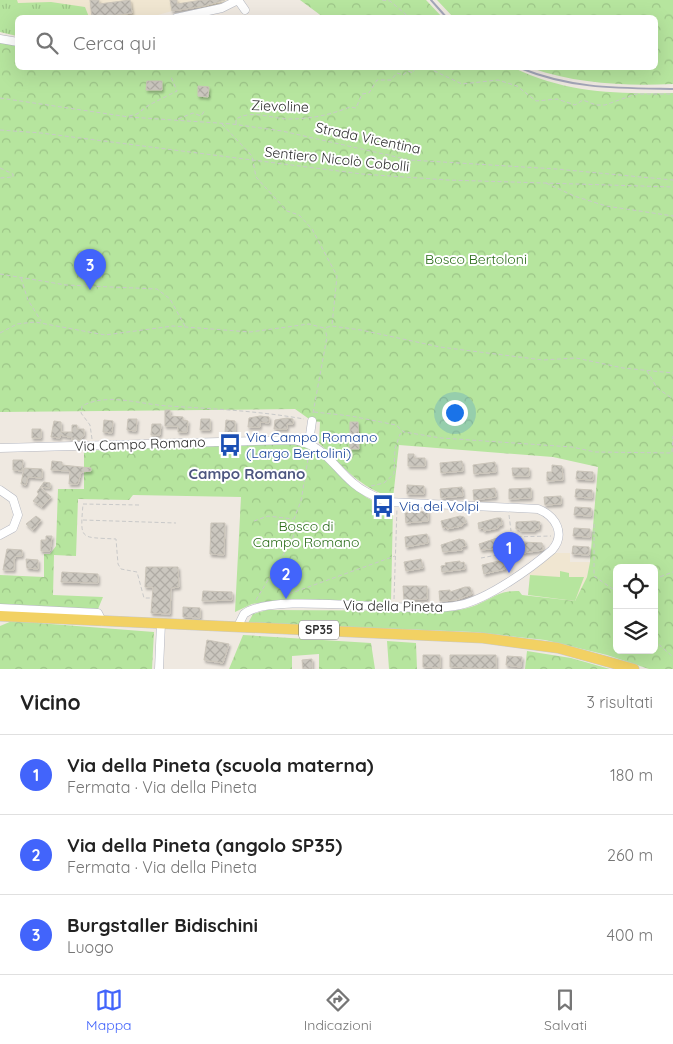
<!DOCTYPE html>
<html lang="it">
<meta charset="utf-8">
<style>
:root{--surface:#fff;--page:#f6f6f6;--text:#222;--muted:#767676;--line:#e0e0e0;--accent:#4264fb}
body{margin:0;font-family:Quicksand,sans-serif;background:var(--page);color:var(--text)}
.controls{position:absolute;right:15px;bottom:15px;display:grid;overflow:hidden;border-radius:8px;box-shadow:0 5px 20px #0002}
.controls button{width:45px;height:45px;display:grid;place-items:center;padding:0;border:0;border-bottom:1px solid var(--line);background:var(--surface);color:var(--text);font:25px sans-serif}
.you{position:absolute;left:454px;top:412px;width:18px;height:18px;margin:-12px;border:4px solid #fff;border-radius:50%;background:#1a73e8;box-shadow:0 0 0 8px #1a73e833}
.badge{display:grid;place-items:center;width:32px;height:32px;border-radius:50%;background:var(--accent);color:#fff;font-size:16px;font-weight:700}
.pin{position:absolute;translate:-50% -41px;filter:drop-shadow(0 1px 2px #0008)}
.pin::after{content:'';position:absolute;top:26px;width:18px;height:15px;background:inherit;clip-path:polygon(0 0,100% 0,50% 100%)}
.list{margin:0;padding:0;list-style:none}
h2{display:flex;justify-content:space-between;align-items:center;height:65px;margin:0;padding:0 20px;font-size:21px}
h2 small{font-size:16px;font-weight:400;color:var(--muted)}
.list li{display:grid;grid-template-columns:32px 1fr auto;gap:15px;align-items:center;box-sizing:border-box;height:80px;padding:0 20px;border-top:1px solid var(--line)}
.list b{display:block;font-size:19px;white-space:nowrap}
.list p{margin:0;font-size:16px;white-space:nowrap;color:var(--muted)}
.list em{font-size:16px;font-style:normal;color:var(--muted)}
.icon{flex:none;width:28px;height:28px;fill:none;stroke:currentColor;stroke-width:2;stroke-linecap:round;stroke-linejoin:round}
.map{position:relative;flex:none;width:673px;height:669px;overflow:hidden}
.search{position:absolute;background:var(--surface);box-shadow:0 5px 20px #0002;left:15px;right:15px;top:15px;height:55px;display:flex;align-items:center;gap:12px;box-sizing:border-box;padding:0 18px;border-radius:8px;color:var(--muted);font-size:19px}
.sheet{height:305px;background:var(--surface)}
nav{display:flex;justify-content:space-around;align-items:center;box-sizing:border-box;height:70px;border-top:1px solid var(--line);background:var(--surface);font-size:14px;color:var(--muted)}
nav a{display:grid;justify-items:center;gap:2px}
nav .on{color:var(--accent)}
.map>svg:first-child{display:block}
.education{fill:#f0e6d1}
.grass{fill:url(#grass-tufts)}
.forest{fill:url(#forest-crowns);fill-rule:evenodd}
.park{fill:#b6e59e}
.building{fill:url(#building-cross-hatch);stroke:#cbc5ba;filter:url(#shadow)}
.lines{fill:none;stroke-linecap:round;stroke-linejoin:round}
.minor-casing{stroke:#b4b7c1;stroke-width:9}
.major-casing{stroke:#c9c9c9;stroke-width:11}
.path{stroke:#c9c9c9;stroke-width:1;stroke-dasharray:4 2.5;stroke-linecap:butt}
.minor{stroke:#fff;stroke-width:8}
.major{stroke:#f2d163;stroke-width:10}
.rail{stroke:#a3a6b8;stroke-width:2}
.labels{text-anchor:middle;stroke-width:4;stroke-linejoin:round;paint-order:stroke}
.shield{fill:#fff;stroke:#6d6d6d;stroke-width:1}
.shield-label{font-size:12px;font-weight:bold;fill:#2e2e2e}
.street-label{font-size:14px;fill:#2e2e2e;stroke:#fff}
.park-label{font-size:14px;fill:#2c6e1b;stroke:#fff}
.transit-label{font-size:14px;fill:#164399;stroke:#fff;text-anchor:start}
.neighbourhood-label{font-size:15px;font-weight:bold;fill:#4d5680;stroke:#fff}
</style>
<div class="map">
<svg width="673" height="669" viewBox="0 0 673 669">
<defs>
<pattern id="grass-tufts" width="24" height="20" patternUnits="userSpaceOnUse" patternTransform="scale(1.25)"><rect width="24" height="20" fill="#b6e59e"/><path d="M3 7l-1-3M5 7V3M7 7l1-3M15 17l-1-3M17 17v-4M19 17l1-3" fill="none" stroke="#9dc588"/></pattern>
<pattern id="forest-crowns" width="20" height="18" patternUnits="userSpaceOnUse" patternTransform="scale(1.25)"><rect width="20" height="18" fill="#b6e59e"/><path d="M2 6a3 3 0 1 1 6 0M12 15a3 3 0 1 1 6 0" fill="none" stroke="#9dc588"/></pattern>
<pattern id="building-cross-hatch" width="8" height="8" patternUnits="userSpaceOnUse" patternTransform="scale(1.25)"><rect width="8" height="8" fill="#cbc7bf"/><path d="M0 0l8 8M0 8l8-8" fill="none" stroke="#afaba4"/></pattern>
<filter id="shadow"><feDropShadow dx="1.5" dy="2.5" stdDeviation="1" flood-color="#0004"/></filter>
</defs>
<rect width="100%" height="100%" fill="#efe9e1"/>
<path class="education" d="M 0,0 L 228,0 L 215,6 L 172,11 L 151,17 L 18,18 L 17,36 L 0,32 Z
M 553,553 L 570,553 L 570,562 L 590,562 L 587,577 L 575,601 L 528,595 L 530,575 L 526,573 Z"/>
<path class="grass" d="M 0,0 L 17,0 L 18,3 L 51,2 L 85,7 L 89,17 L 18,18 L 17,36 L 0,32 Z"/>
<path class="forest" d="M 300,0 L 426,0 L 442,17 L 323,17 Z
M 437,0 L 673,0 L 673,84 C 624,86 578,84 531,68 L 656,68 L 656,18 L 453,17 Z
M 0,42 L 17,46 L 18,68 L 514,68 C 566,93 616,94 673,93 L 673,669 L 649,669 L 607,655 L 545,640 L 473,632 L 248,623 L 253,614 L 267,610 L 452,611 C 458,610 465,609 471,607 C 490,601 497,590 519,591 L 522,595 L 575,601 L 587,577 L 590,562 L 598,467 L 553,457 L 399,445 L 393,498 C 359,487 344,468 319,443 L 320,422 L 312,421 L 295,409 L 0,412 ZM 617,568 L 654,568 L 654,650 L 617,650 Z
M 282,442 C 292,443 304,443 313,448 C 344,467 350,500 393,507 L 391,603 L 271,601 L 252,604 L 235,612 L 241,497 L 133,495 L 129,500 L 78,499 L 76,556 L 54,555 L 53,595 L 103,597 L 98,609 L 0,604 L 0,575 L 44,577 L 44,554 L 50,554 L 56,546 L 58,489 L 84,489 L 84,451 Z
M 12,621 L 154,632 L 152,669 L 0,669 L 0,626 Z
M 243,635 L 371,643 L 375,669 L 319,669 L 319,654 L 292,656 L 292,669 L 229,669 Z
M 387,641 L 416,643 L 417,669 L 389,669 Z
M 527,651 L 571,658 L 610,669 L 525,669 Z"/>
<path class="park" d="M 560,571 L 569,573 L 569,577 L 584,577 L 575,601 L 528,595 L 530,575 L 560,577 Z"/>
<path class="building" d="M 90,0 L 99,0 L 99,4 L 130,0 L 132,13 L 92,18 Z
M 170,0 L 177,0 L 177,4 L 202,0 L 225,0 L 204,6 L 172,11 Z
M 147,81 L 162,81 L 162,90 L 146,90 Z
M 198,86 L 209,87 L 208,97 L 198,96 Z
M 165,410 L 170,410 L 170,416 L 183,417 L 183,420 L 188,421 L 187,432 L 178,432 L 178,426 L 165,426 Z
M 260,416 L 269,417 L 269,423 L 260,422 L 260,427 L 248,427 L 249,418 Z
M 287,418 L 293,419 L 293,424 L 287,424 L 287,429 L 274,429 L 275,420 Z
M 128,419 L 137,419 L 136,431 L 127,430 Z
M 201,419 L 210,419 L 210,430 L 200,430 Z
M 104,420 L 113,421 L 112,433 L 103,432 Z
M 226,420 L 235,421 L 235,433 L 225,432 Z
M 54,421 L 61,422 L 61,432 L 72,432 L 72,425 L 77,425 L 77,429 L 84,429 L 84,435 L 80,440 L 72,440 L 73,438 L 60,435 L 60,438 L 51,437 Z
M 350,422 L 358,422 L 359,449 L 350,449 Z
M 152,424 L 161,424 L 160,435 L 151,435 Z
M 32,429 L 41,429 L 41,438 L 32,438 Z
M 408,454 L 414,454 L 414,458 L 425,458 L 425,466 L 408,466 Z
M 13,460 L 23,460 L 22,471 L 13,470 Z
M 52,461 L 62,462 L 62,465 L 91,468 L 91,471 L 81,472 L 78,484 L 69,484 L 70,471 L 51,470 Z
M 462,461 L 463,471 L 441,473 L 440,463 Z
M 495,462 L 496,472 L 474,474 L 473,465 Z
M 552,465 L 562,466 L 563,480 L 547,481 L 547,472 L 552,472 Z
M 24,468 L 42,469 L 42,478 L 28,477 L 26,485 L 21,484 Z
M 512,468 L 529,468 L 529,476 L 513,476 Z
M 577,471 L 593,472 L 593,480 L 576,479 Z
M 44,482 L 50,483 L 50,488 L 40,487 L 51,497 L 42,507 L 33,501 L 39,494 L 37,492 Z
M 407,485 L 424,486 L 424,494 L 407,494 Z
M 462,487 L 463,496 L 441,498 L 440,489 Z
M 495,488 L 496,497 L 474,500 L 473,490 Z
M 531,488 L 531,498 L 509,499 L 509,489 Z
M 576,489 L 592,490 L 592,498 L 575,497 Z
M 561,496 L 561,504 L 545,505 L 544,497 Z
M 575,507 L 591,508 L 591,516 L 574,515 Z
M 428,511 L 428,521 L 406,523 L 405,513 Z
M 36,516 L 41,520 L 33,530 L 26,524 Z
M 460,516 L 464,517 L 466,523 L 462,524 L 462,526 L 447,529 L 447,527 L 443,528 L 441,521 Z
M 497,518 L 501,518 L 502,525 L 498,526 L 498,528 L 484,531 L 483,528 L 479,529 L 478,523 Z
M 535,521 L 540,522 L 539,529 L 535,529 L 535,531 L 520,531 L 520,529 L 516,529 L 516,522 Z
M 211,523 L 225,523 L 224,555 L 210,554 Z
M 574,528 L 590,529 L 590,537 L 573,536 Z
M 427,534 L 428,543 L 406,547 L 405,537 Z
M 46,536 L 52,536 L 50,551 L 41,551 L 41,540 L 46,540 Z
M 497,538 L 502,538 L 503,545 L 499,546 L 500,548 L 481,550 L 479,544 Z
M 459,539 L 464,540 L 466,546 L 461,547 L 462,550 L 443,552 L 441,545 Z
M 523,542 L 542,543 L 543,550 L 523,553 L 523,551 L 519,551 L 519,544 Z
M 573,546 L 589,547 L 589,555 L 572,554 Z
M 7,549 L 22,550 L 22,556 L 16,556 L 14,560 L 14,570 L 3,570 Z
M 26,559 L 38,560 L 38,569 L 27,568 Z
M 421,559 L 423,568 L 406,571 L 404,562 Z
M 503,560 L 505,569 L 484,574 L 482,565 Z
M 460,561 L 460,563 L 464,562 L 465,569 L 442,572 L 441,566 L 446,565 L 445,563 Z
M 146,567 L 178,567 L 179,587 L 171,588 L 170,614 L 151,613 L 153,587 L 145,587 Z
M 62,572 L 98,574 L 98,583 L 61,582 Z
M 403,586 L 427,586 L 427,599 L 404,600 Z
M 465,587 L 470,587 L 472,594 L 456,600 L 440,601 L 439,591 L 450,590 L 450,592 Z
M 203,591 L 232,592 L 232,600 L 202,601 Z
M 183,607 L 200,608 L 200,618 L 183,617 Z
M 207,640 L 229,644 L 223,663 L 204,660 Z
M 423,655 L 440,655 L 440,668 L 423,667 Z
M 450,655 L 496,655 L 496,669 L 450,667 Z
M 507,656 L 522,657 L 521,667 L 506,665 Z
M 312,659 L 312,669 L 303,669 L 302,660 Z"/>
<g class="lines">
<defs>
<path id="minor" d="M 238,0 L 245,10
M 176,18 L 222,8 L 238,0
M 0,39 L 18,42
M 309,442 L 312,421
M 0,448 L 294,440 C 324,445 332,465 353,483 C 363,492 375,497 388,502 L 538,509 C 556,516 566,534 552,550 C 530,569 488,599 460,605 C 414,616 273,590 244,614 L 238,626
M 0,490 L 13,499 L 18,515 L 13,528 L 0,535
M 0,608 L 98,613 L 102,621
M 159,669 L 161,623"/>
<path id="major" d="M 0,616 L 483,638 L 558,648 L 634,669"/>
</defs>
<use href="#minor" class="minor-casing"/>
<use href="#major" class="major-casing"/>
<path class="path" d="M 382,0 L 390,1 L 410,18
M 428,68 L 462,84 L 498,80 L 517,86 L 536,101 L 557,99 L 575,105 L 583,100 L 596,105 L 605,105 L 636,94 L 673,94
M 0,98 L 129,117 L 232,124 L 282,131 L 410,160 L 556,169 L 673,180
M 129,116 L 137,114 L 149,105 L 177,91 L 171,77
M 178,119 L 193,113 L 201,116 L 205,110
M 222,124 L 252,156 L 256,177 L 265,187 L 287,211 L 299,215 L 312,229 L 337,276 L 332,325
M 236,124 L 236,119 C 253,109 272,119 289,119 C 310,119 330,115 350,107 L 356,108 L 362,94 L 369,93 L 377,80 L 391,80 L 397,73 L 403,75 L 408,71 L 413,73 L 415,68
M 0,130 L 41,133 L 362,174 L 447,180 L 673,187
M 0,168 L 13,174 L 13,177 L 0,178
M 546,183 L 574,196 L 606,206 L 673,216
M 0,274 L 66,285 L 157,289 L 170,299 L 185,326
M 21,278 L 28,300 L 41,321
M 0,333 L 17,324 L 35,322 L 105,335 L 173,326 L 250,332 L 309,324 L 324,328 L 332,326 L 361,330 L 440,347 L 543,360 L 576,358 L 623,368 L 673,373
M 647,371 L 657,388 L 673,399
M 314,412 L 351,416 L 396,425 L 404,432 L 441,438 L 572,447 L 595,452 L 673,453
M 313,413 L 327,337 L 325,329
M 318,438 L 348,437
M 92,439 L 90,425 L 81,413 L 82,406 C 108,392 142,405 169,406 C 215,409 259,411 304,419
M 672,452 L 673,436
M 371,486 L 384,483 L 394,474 L 395,449 L 400,434 L 404,432
M 139,505 L 83,504 C 80,541 80,537 116,539 L 118,564 L 121,569 L 137,572 L 144,598 L 151,598
M 509,515 L 511,531
M 83,520 L 176,523
M 254,521 L 268,516 L 293,519
M 594,524 L 594,576 L 617,592
M 511,537 L 551,536
M 481,558 L 513,552
M 654,579 L 673,572
M 283,596 L 395,556
M 394,599 L 397,508
M 256,600 L 292,540 L 295,531 L 294,519 L 301,501 L 309,453
M 654,640 L 673,657"/>
<use href="#minor" class="minor"/>
<use href="#major" class="major"/>
<path class="rail" d="M 431,0 L 447,18
M 520,68 C 572,89 617,88 673,89"/>
</g>
<defs>
<symbol id="bus-bare" viewBox="-9 -9 18 18"><path d="M-5-6H5V4H4V6H2V4H-2V6H-4V4H-5ZM-3.5-4V0h7V-4ZM-3.5 1.2v1.5H-2V1.2ZM2 1.2v1.5H3.5V1.2Z" fill="#1a4fb4" stroke="#fff" stroke-width="2.5" paint-order="stroke"/></symbol>
</defs>
<g fill-rule="evenodd">
<use href="#bus-bare" x="214" y="429" width="32" height="32"/>
<use href="#bus-bare" x="367" y="490" width="32" height="32"/>
</g>
<g class="labels">
<rect class="shield" x="299" y="620.5" width="40" height="19" rx="4"/>
<g class="shield-label">
<text x="319" y="634">SP35</text>
</g>
<g class="street-label">
<text transform="translate(280 106) rotate(2)" y="5">Zievoline</text>
<text transform="translate(368 138) rotate(12)" y="5">Strada Vicentina</text>
<text transform="translate(337 159) rotate(6)" y="5">Sentiero Nicolò Cobolli</text>
<text transform="translate(140 444) rotate(-2)" y="5">Via Campo Romano</text>
<text transform="translate(393 606) rotate(1)" y="5">Via della Pineta</text>
</g>
<g class="park-label">
<text x="476" y="264">Bosco Bertoloni</text>
<text x="306" y="531">Bosco di<tspan x="306" dy="16">Campo Romano</tspan></text>
</g>
<g class="transit-label">
<text x="246" y="442">Via Campo Romano<tspan x="246" dy="16">(Largo Bertolini)</tspan></text>
<text x="399" y="511">Via dei Volpi</text>
</g>
<g class="neighbourhood-label">
<text x="247" y="479">Campo Romano</text>
</g>
</g>
</svg>
<div class="controls">
<button><svg class="icon" aria-label="locate" viewBox="0 0 24 24"><circle cx="12" cy="12" r="6"/><path d="M12 2v4M12 18v4M2 12h4M18 12h4"/></svg></button>
<button><svg class="icon" aria-label="layers" viewBox="0 0 24 24"><path d="M12 4l9 5-9 5-9-5zM3 14l9 5 9-5"/></svg></button>
</div>
<div class="you"></div>
<div class="pin badge" style="left:509px;top:573px">1</div>
<div class="pin badge" style="left:286px;top:599px">2</div>
<div class="pin badge" style="left:90px;top:290px">3</div>
<div class="search"><svg class="icon" aria-label="search" viewBox="0 0 24 24"><circle cx="10" cy="10" r="6"/><path d="M15 15l6 6"/></svg>Cerca qui</div>
</div>
<section class="sheet">
<h2>Vicino<small>3 risultati</small></h2>
<ul class="list">
<li><span class="badge">1</span><div><b>Via della Pineta (scuola materna)</b><p>Fermata · Via della Pineta</p></div><em>180 m</em></li>
<li><span class="badge">2</span><div><b>Via della Pineta (angolo SP35)</b><p>Fermata · Via della Pineta</p></div><em>260 m</em></li>
<li><span class="badge">3</span><div><b>Burgstaller Bidischini</b><p>Luogo</p></div><em>400 m</em></li>
</ul>
</section>
<nav>
<a class="on"><svg class="icon" aria-label="map" viewBox="0 0 24 24"><path d="M3 6l6-2 6 2 6-2v14l-6 2-6-2-6 2zM9 4v14M15 6v14"/></svg>Mappa</a>
<a><svg class="icon" aria-label="directions" viewBox="0 0 24 24"><path d="M12 3l9 9-9 9-9-9zM9 14v-3h6M13 9l2 2-2 2"/></svg>Indicazioni</a>
<a><svg class="icon" aria-label="saved" viewBox="0 0 24 24"><path d="M7 4h10v16l-5-4-5 4z"/></svg>Salvati</a>
</nav>
